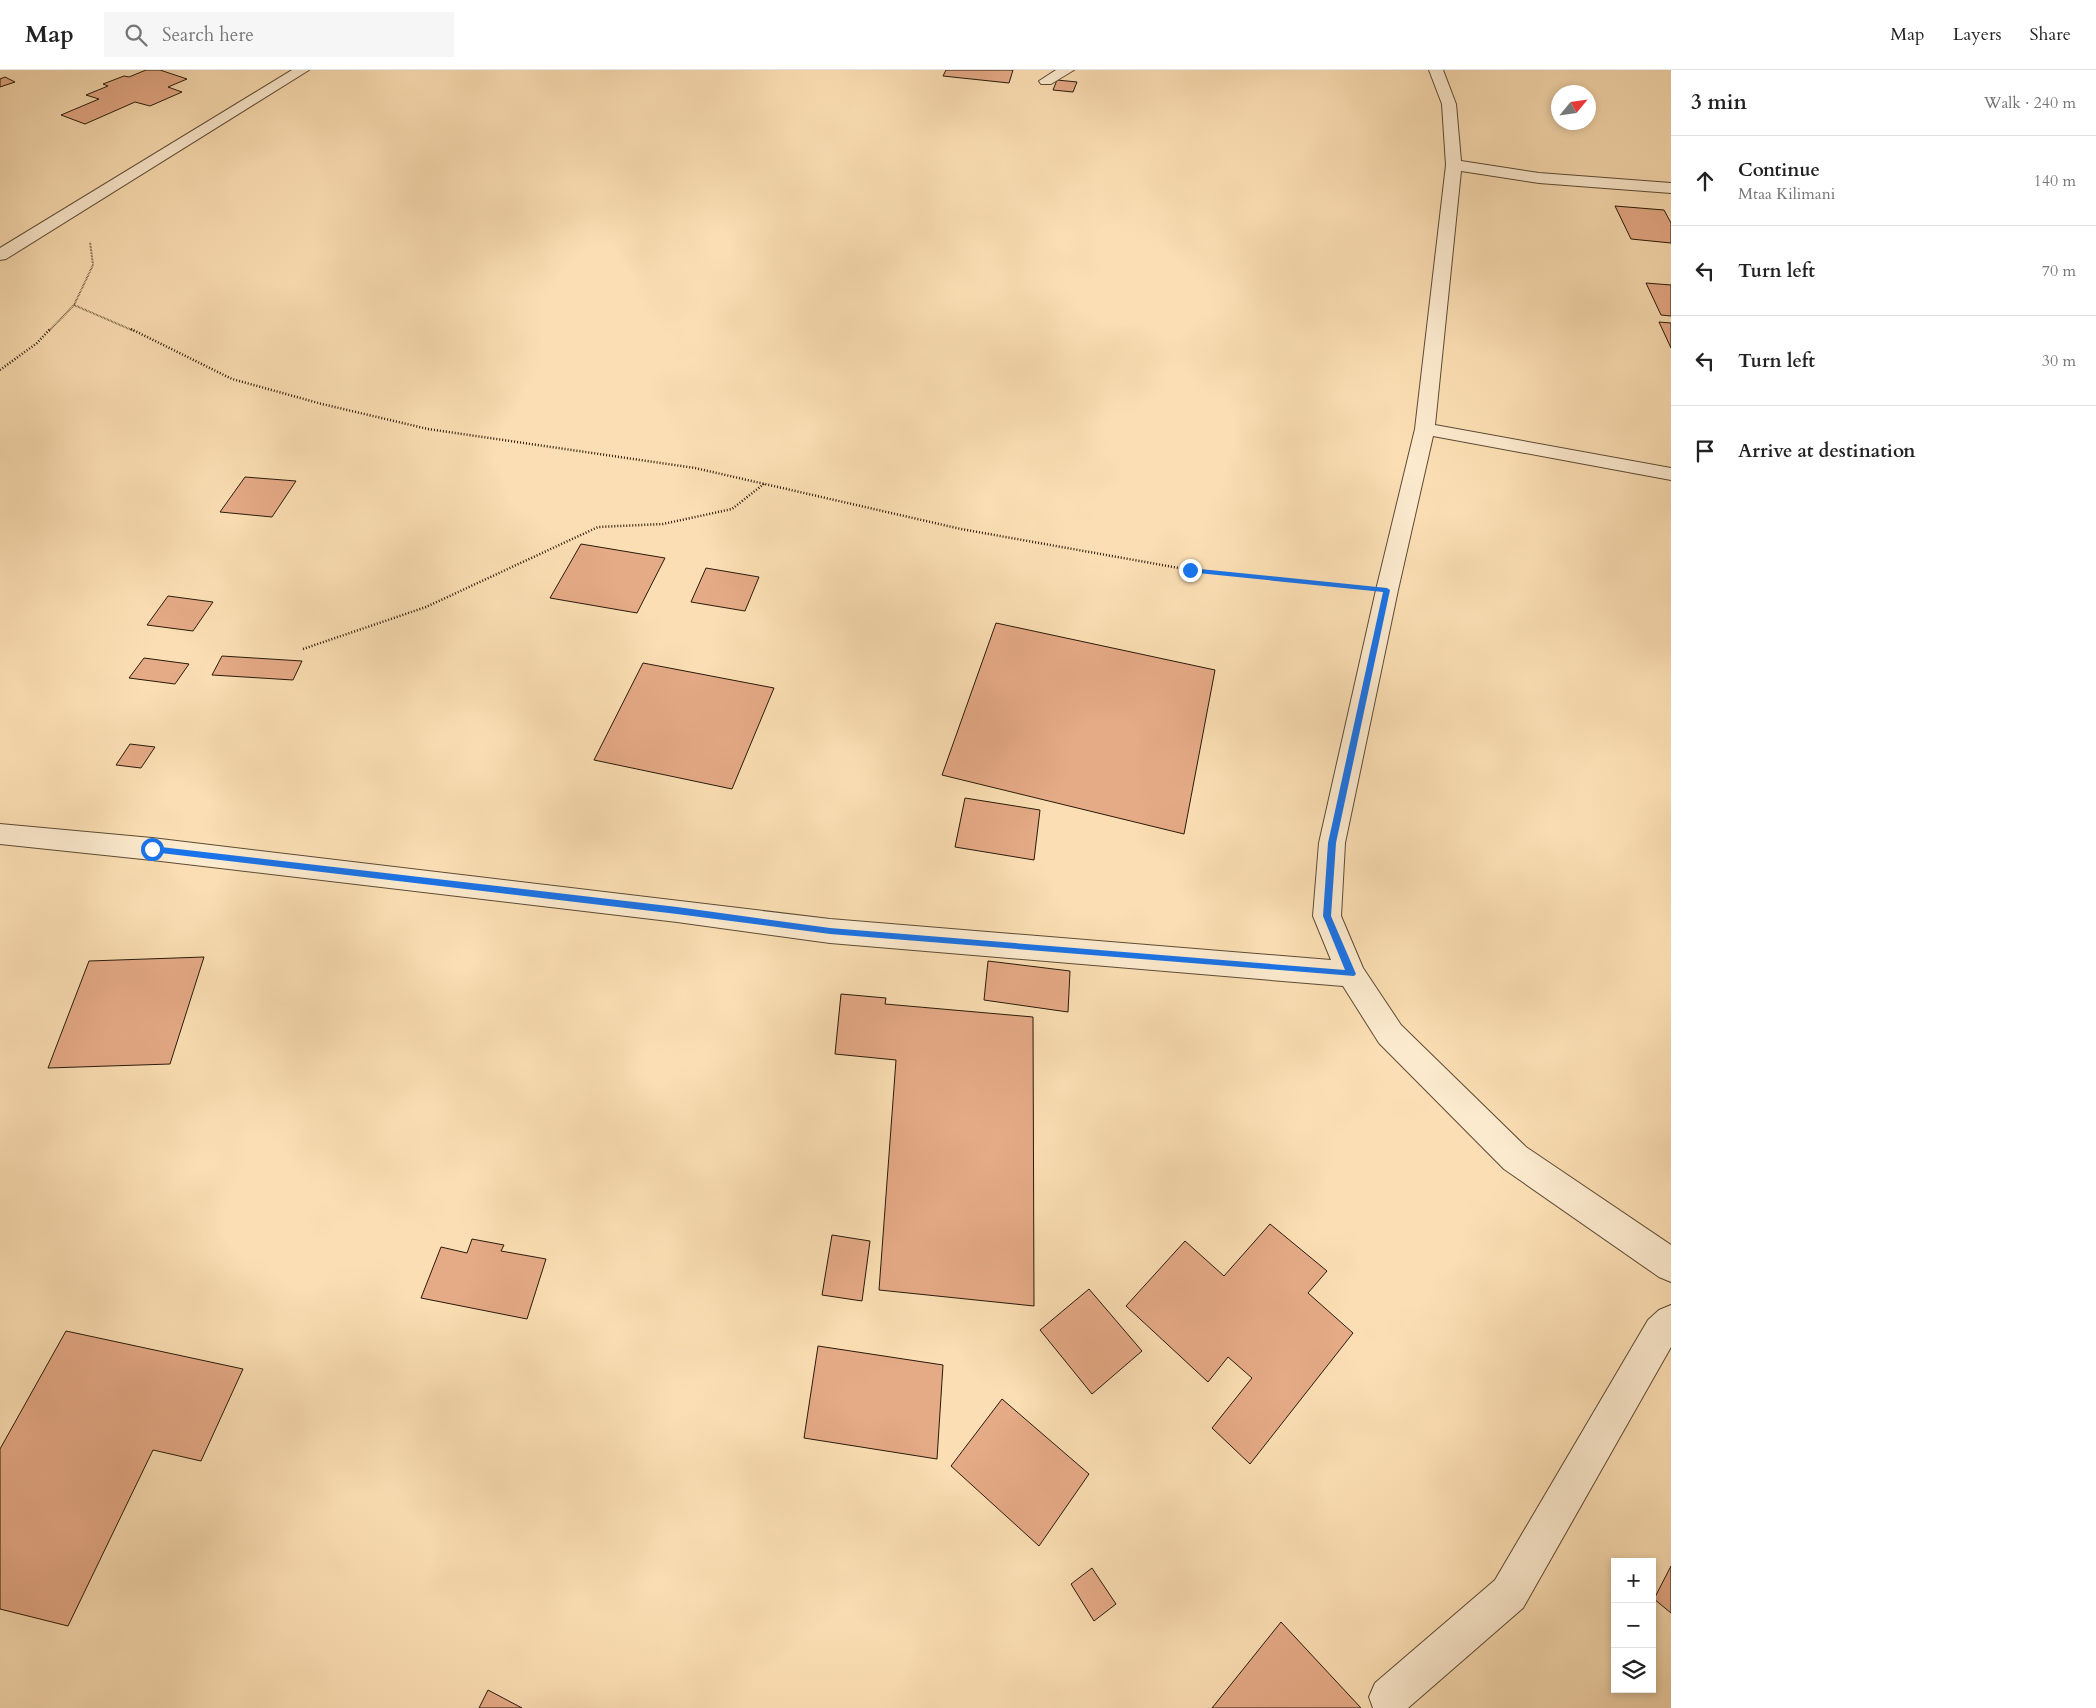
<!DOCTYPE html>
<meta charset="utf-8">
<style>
:root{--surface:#fff;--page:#f6f6f6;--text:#222;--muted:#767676;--line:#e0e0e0}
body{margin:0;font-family:Cardo,serif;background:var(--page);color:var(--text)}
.controls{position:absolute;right:15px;bottom:15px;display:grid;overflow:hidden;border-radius:0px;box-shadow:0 2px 8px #0003}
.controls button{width:45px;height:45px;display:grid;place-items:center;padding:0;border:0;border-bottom:1px solid var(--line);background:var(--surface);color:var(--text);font:25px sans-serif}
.compass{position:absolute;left:1551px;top:15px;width:45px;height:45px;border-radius:50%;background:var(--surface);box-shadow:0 2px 8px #0003;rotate:61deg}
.stop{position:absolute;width:15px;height:15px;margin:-11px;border:4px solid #1a73e8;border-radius:50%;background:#fff}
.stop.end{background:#1a73e8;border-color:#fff;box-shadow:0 1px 5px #0008}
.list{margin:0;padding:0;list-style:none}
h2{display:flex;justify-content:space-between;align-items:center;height:65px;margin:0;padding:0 20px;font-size:21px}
h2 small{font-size:16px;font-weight:400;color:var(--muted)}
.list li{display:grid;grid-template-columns:32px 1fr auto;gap:15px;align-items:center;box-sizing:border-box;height:90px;padding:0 20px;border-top:1px solid var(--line)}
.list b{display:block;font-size:19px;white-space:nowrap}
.list p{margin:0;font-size:16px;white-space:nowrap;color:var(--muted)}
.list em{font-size:16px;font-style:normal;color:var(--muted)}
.icon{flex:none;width:28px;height:28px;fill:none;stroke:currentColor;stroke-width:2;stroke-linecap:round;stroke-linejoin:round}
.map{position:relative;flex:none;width:1671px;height:1638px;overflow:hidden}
header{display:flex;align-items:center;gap:30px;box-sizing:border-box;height:70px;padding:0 25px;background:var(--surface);border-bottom:1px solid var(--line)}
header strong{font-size:24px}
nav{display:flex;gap:28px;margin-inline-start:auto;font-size:18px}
.search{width:350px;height:45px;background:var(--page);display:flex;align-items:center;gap:12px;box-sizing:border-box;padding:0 18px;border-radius:0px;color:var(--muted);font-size:19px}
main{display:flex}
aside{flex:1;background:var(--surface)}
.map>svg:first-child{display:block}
.building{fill:#e5aa86;stroke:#281a09}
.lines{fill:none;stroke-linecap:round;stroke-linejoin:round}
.minor-casing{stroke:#5d4b34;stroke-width:2}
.path-far1{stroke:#281a09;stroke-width:2;stroke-dasharray:0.5 1;stroke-linecap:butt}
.path{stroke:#281a09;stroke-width:2.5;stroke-dasharray:1 2;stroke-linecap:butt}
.minor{fill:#fceace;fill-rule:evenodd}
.route{fill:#1a73e8}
</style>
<header>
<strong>Map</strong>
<div class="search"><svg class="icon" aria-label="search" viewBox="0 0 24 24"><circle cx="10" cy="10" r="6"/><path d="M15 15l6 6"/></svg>Search here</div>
<nav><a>Map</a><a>Layers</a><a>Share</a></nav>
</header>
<main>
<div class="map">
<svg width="1671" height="1638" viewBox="0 0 1671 1638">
<rect width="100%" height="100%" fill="#fbdeb3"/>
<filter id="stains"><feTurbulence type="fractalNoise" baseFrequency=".004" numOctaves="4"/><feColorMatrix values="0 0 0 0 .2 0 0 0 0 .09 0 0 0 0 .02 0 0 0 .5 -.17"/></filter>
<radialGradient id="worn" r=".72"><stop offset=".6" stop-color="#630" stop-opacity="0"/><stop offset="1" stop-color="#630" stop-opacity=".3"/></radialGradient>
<path class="building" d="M 146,0 L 160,0 L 187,9 L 168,17 L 182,22 L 150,36 L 135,32 L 85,54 L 61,45 L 99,29 L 86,25 L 108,16 L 103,14 L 124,6 L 129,7 Z
M 946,0 L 1013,0 L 1009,13 L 943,6 Z
M 5,7 L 15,12 L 0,17 L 0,9 Z
M 1057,10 L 1077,12 L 1073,22 L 1053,20 Z
M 1615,136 L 1664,140 L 1671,153 L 1671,173 L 1631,169 Z
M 1646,213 L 1671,215 L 1671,246 L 1661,245 Z
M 1659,252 L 1671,253 L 1671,278 Z
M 245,407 L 296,411 L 272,447 L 220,442 Z
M 581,474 L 665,488 L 637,543 L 550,528 Z
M 706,498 L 759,507 L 745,541 L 691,532 Z
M 168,526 L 213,532 L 193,561 L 147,555 Z
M 996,553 L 1215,600 L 1184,764 L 942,705 Z
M 222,586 L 302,591 L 293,610 L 212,605 Z
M 144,588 L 189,594 L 175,614 L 129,608 Z
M 643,593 L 774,618 L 732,719 L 594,690 Z
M 130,674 L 155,677 L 141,698 L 116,695 Z
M 965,728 L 1040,740 L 1034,790 L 955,777 Z
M 204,887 L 170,994 L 48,998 L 89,891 Z
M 988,891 L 1070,901 L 1068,942 L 984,930 Z
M 841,924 L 886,928 L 885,934 L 1033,947 L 1034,1236 L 879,1220 L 896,990 L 835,984 Z
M 1270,1154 L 1327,1201 L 1308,1223 L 1353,1263 L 1250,1394 L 1212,1358 L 1252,1308 L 1228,1287 L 1208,1312 L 1126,1236 L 1185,1171 L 1224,1206 Z
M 832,1165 L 870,1171 L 862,1231 L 822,1225 Z
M 472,1169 L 504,1175 L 501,1181 L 546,1189 L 527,1249 L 421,1228 L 441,1177 L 467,1183 Z
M 1089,1219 L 1142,1281 L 1092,1324 L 1040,1260 Z
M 66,1261 L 243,1299 L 201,1391 L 153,1380 L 68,1556 L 0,1539 L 0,1379 Z
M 818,1276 L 943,1295 L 937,1389 L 804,1368 Z
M 1002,1329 L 1089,1404 L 1039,1476 L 951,1396 Z
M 1671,1496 L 1671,1543 L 1654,1529 Z
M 1092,1498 L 1116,1534 L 1094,1551 L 1071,1514 Z
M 1281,1552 L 1361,1638 L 1212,1638 Z
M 488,1620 L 522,1638 L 479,1638 Z"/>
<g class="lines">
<defs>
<path id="minor" d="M 292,0 L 309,0 L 6,189 L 0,190 L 0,178 Z
M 1056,0 L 1074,0 L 1051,14 L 1041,14 L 1039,11 Z
M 1429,0 L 1443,0 L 1456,34 L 1461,91 L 1539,103 L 1671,113 L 1671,123 L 1539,113 L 1461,101 L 1435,355 L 1671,398 L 1671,410 L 1433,366 L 1398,520 L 1345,773 L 1341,846 L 1363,898 L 1401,955 L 1526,1077 L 1671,1175 L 1671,1212 L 1659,1207 L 1504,1099 L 1379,973 L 1343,916 L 830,873 L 677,852 L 152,790 L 0,774 L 0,754 L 152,768 L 830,849 L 1331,890 L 1313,846 L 1319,773 L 1376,520 L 1415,359 L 1446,95 L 1442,34 Z
M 1671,1235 L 1671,1277 L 1523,1538 L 1408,1638 L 1373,1638 L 1369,1627 L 1375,1613 L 1495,1510 L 1648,1250 L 1659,1240 Z"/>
</defs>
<use href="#minor" class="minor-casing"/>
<path class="path-far1" d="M 74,235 L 134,261
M 49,261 L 74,235 L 93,195 L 90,172"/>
<path class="path" d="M 131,259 L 232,309 L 322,334 L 428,359 L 695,398 L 961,459 L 1190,500 L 1347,516
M 0,300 L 37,273 L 50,259
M 303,579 L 426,537 L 598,457 L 663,454 L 732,439 L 765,413"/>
<use href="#minor" class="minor"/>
</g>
<path class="route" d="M 1190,498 L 1387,518 L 1390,520 L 1336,773 L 1331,846 L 1356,904 L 1354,906 L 830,864 L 677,844 L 152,782 L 148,779 L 152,776 L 677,837 L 830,858 L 1345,900 L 1323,846 L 1328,773 L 1383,522 L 1188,502 L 1187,500 Z"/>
<rect width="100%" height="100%" filter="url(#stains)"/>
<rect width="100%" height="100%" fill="url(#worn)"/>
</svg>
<div class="controls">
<button>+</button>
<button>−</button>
<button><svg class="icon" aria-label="layers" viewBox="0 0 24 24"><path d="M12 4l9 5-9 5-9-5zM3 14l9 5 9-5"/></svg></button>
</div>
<svg class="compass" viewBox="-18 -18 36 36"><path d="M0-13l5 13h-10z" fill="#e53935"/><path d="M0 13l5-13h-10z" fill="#767676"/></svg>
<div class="stop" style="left:152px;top:779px"></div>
<div class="stop end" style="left:1190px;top:500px"></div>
</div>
<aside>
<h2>3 min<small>Walk · 240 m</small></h2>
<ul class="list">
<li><svg class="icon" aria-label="ahead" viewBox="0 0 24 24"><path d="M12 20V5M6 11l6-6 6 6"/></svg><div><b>Continue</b><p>Mtaa Kilimani</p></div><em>140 m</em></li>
<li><svg class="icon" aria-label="left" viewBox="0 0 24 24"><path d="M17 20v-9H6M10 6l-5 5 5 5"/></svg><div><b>Turn left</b></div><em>70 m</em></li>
<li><svg class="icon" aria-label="left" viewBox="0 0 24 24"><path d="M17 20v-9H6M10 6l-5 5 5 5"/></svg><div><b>Turn left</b></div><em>30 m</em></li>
<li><svg class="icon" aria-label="arrive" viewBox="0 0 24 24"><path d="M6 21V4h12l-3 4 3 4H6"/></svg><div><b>Arrive at destination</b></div></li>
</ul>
</aside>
</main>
